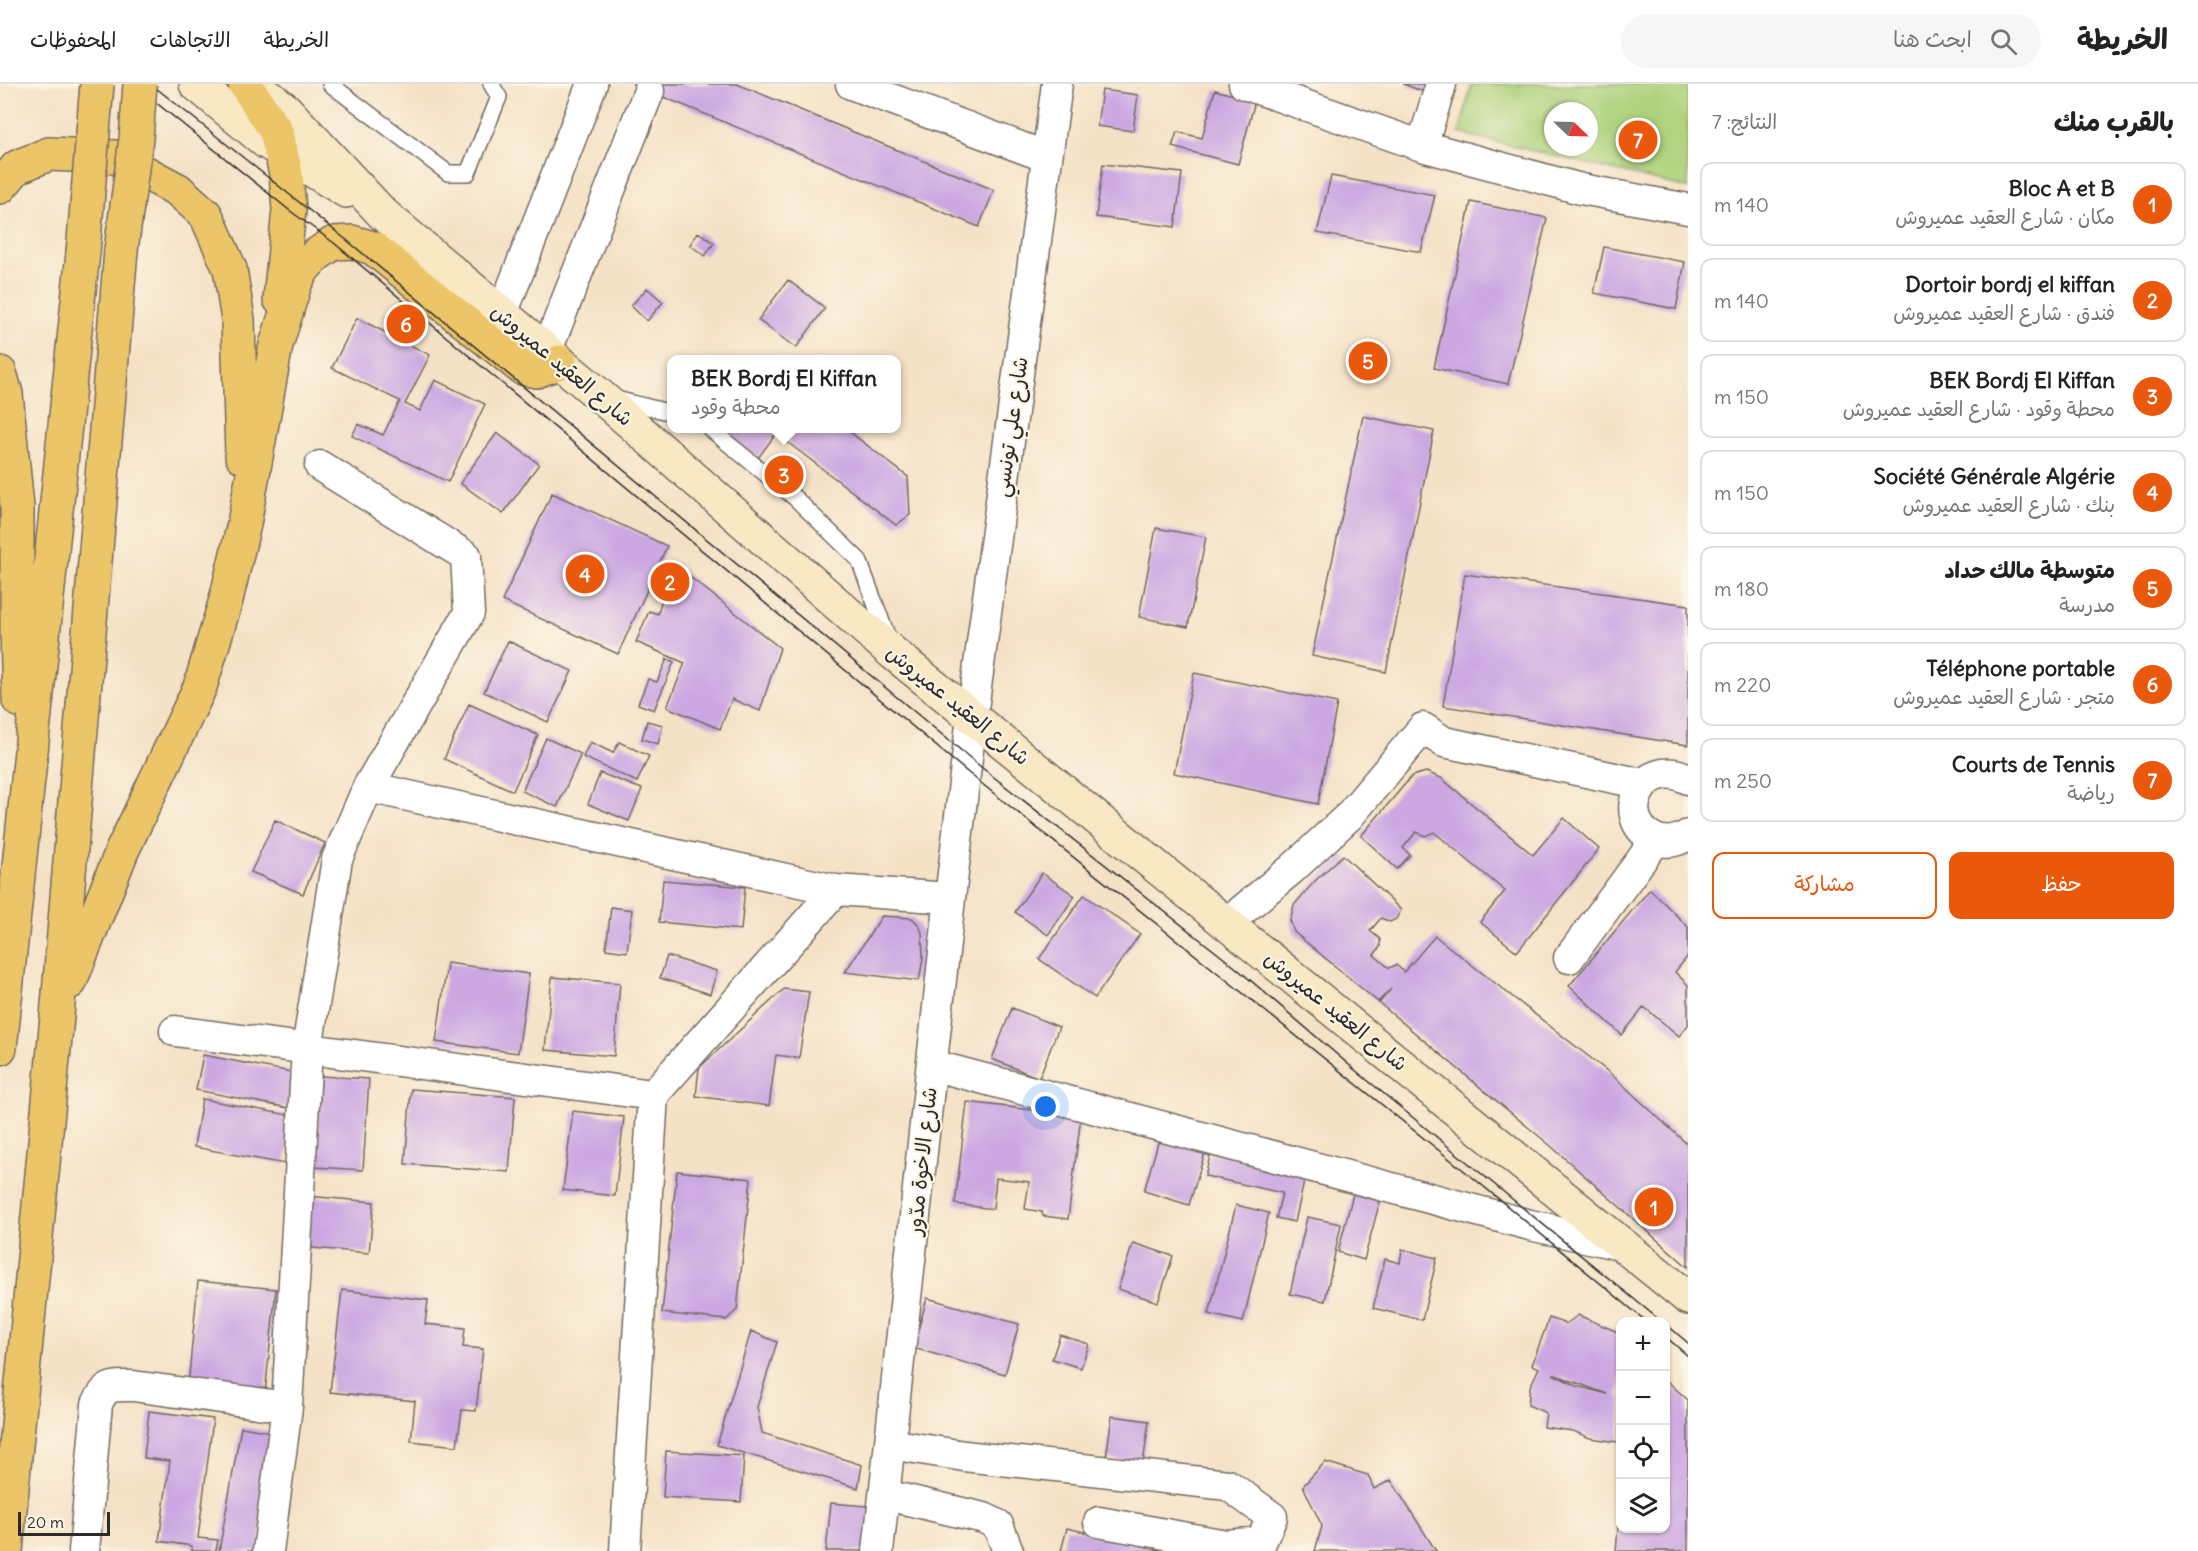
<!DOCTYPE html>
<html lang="ar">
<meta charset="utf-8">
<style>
:root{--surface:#fff;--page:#f6f6f6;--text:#222;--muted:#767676;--line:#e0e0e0;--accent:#ea580c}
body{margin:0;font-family:Delius,"Playpen Sans Arabic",sans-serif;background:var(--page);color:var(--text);direction:rtl}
.controls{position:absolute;right:18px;bottom:18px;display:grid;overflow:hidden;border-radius:12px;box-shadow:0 2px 4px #0004}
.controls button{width:54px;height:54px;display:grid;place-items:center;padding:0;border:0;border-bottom:2px solid var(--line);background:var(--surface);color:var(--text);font:30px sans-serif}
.compass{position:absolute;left:1544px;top:18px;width:54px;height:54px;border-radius:50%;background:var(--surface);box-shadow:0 2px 4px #0004;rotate:113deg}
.scale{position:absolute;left:18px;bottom:15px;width:92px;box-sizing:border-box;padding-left:6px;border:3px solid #2b2b2b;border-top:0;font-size:16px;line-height:21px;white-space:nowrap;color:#2b2b2b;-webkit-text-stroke:4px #fcf5e5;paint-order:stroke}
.you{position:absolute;left:1046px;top:1023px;width:21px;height:21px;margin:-15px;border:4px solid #fff;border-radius:50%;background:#1a73e8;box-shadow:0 0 0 9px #1a73e833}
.badge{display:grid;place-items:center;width:39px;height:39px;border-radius:50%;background:var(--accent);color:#fff;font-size:20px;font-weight:700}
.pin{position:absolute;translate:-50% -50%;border:3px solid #fff;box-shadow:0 2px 6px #0006}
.popup{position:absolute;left:667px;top:271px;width:234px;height:78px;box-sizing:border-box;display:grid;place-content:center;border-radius:12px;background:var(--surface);filter:drop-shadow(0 2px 4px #0005);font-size:20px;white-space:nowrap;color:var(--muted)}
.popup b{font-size:22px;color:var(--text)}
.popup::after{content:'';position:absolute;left:50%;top:100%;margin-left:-12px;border:12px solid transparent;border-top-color:var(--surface)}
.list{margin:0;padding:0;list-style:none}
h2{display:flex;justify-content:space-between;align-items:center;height:78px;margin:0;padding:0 24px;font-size:26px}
h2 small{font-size:20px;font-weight:400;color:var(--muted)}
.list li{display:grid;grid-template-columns:39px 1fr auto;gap:18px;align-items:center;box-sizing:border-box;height:84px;margin:0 12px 12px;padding:0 12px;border:2px solid var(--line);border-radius:12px}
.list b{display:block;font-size:22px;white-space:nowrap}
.list p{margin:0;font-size:20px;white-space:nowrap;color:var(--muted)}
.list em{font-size:20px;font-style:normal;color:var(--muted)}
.actions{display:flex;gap:12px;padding:18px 24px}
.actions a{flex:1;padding:14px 0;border:2px solid var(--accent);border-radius:12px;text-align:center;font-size:21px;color:var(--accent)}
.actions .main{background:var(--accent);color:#fff}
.icon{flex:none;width:33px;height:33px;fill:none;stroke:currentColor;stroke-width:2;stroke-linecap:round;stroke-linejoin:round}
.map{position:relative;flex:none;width:1688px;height:1467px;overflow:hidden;direction:ltr}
header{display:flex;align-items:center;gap:36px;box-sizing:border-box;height:84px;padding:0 30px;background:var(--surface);border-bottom:2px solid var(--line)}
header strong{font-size:28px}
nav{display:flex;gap:33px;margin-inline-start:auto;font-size:21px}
.search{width:420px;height:54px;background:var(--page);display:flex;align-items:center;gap:15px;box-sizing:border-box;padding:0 21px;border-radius:33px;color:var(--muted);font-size:22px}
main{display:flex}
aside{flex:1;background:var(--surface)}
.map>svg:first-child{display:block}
.green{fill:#add27b;stroke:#6c7e53;stroke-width:1.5;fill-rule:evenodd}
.building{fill:#cca7e2;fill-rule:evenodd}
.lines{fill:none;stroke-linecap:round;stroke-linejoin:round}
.lane-casing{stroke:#726b61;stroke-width:18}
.street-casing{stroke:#726b61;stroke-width:33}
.secondary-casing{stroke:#726b61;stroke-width:36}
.highway-casing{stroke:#726b61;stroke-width:36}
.lane{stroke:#fff;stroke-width:15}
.street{stroke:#fff;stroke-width:30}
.secondary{stroke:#f8e8c3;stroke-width:33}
.highway{stroke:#edc569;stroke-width:33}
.tram{stroke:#2b2b2b;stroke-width:1.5}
.highway-bridge-casing{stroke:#726b61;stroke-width:36;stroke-linecap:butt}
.highway-bridge{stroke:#edc569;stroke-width:33}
.labels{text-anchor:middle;stroke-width:4.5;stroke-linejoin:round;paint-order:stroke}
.street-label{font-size:21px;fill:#2b2b2b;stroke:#fcf5e5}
</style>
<header>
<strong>الخريطة</strong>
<div class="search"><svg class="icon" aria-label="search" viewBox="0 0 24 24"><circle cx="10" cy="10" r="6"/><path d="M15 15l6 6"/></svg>ابحث هنا</div>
<nav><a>الخريطة</a><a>الاتجاهات</a><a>المحفوظات</a></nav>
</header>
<main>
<aside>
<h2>بالقرب منك<small>النتائج: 7</small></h2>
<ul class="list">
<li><span class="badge">1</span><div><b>Bloc A et B</b><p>مكان · شارع العقيد عميروش</p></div><em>140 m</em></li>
<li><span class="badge">2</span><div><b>Dortoir bordj el kiffan</b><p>فندق · شارع العقيد عميروش</p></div><em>140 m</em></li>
<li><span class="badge">3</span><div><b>BEK Bordj El Kiffan</b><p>محطة وقود · شارع العقيد عميروش</p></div><em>150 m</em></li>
<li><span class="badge">4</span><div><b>Société Générale Algérie</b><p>بنك · شارع العقيد عميروش</p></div><em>150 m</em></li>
<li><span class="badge">5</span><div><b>متوسطة مالك حداد</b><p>مدرسة</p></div><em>180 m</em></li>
<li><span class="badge">6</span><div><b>Téléphone portable</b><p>متجر · شارع العقيد عميروش</p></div><em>220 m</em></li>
<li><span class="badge">7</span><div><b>Courts de Tennis</b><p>رياضة</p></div><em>250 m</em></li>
</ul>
<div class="actions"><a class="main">حفظ</a><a>مشاركة</a></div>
</aside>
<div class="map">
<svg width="1688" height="1467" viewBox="0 0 1688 1467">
<rect width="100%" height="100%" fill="#fcf5e5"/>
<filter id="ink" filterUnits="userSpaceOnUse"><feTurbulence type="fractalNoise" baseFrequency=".0167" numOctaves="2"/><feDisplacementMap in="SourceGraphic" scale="12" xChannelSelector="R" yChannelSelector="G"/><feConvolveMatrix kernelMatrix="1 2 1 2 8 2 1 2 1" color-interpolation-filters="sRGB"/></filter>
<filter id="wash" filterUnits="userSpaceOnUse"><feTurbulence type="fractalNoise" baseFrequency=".008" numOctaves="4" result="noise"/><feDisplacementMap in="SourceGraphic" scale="24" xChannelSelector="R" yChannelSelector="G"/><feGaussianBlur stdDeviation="1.35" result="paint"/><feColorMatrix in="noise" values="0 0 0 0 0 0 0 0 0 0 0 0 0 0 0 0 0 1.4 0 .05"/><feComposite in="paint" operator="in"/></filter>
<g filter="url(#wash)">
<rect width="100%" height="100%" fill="#f5e2c6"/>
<path class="green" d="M 1472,0 L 1688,0 L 1688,104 L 1459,49 ZM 1553,27 L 1589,27 L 1589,63 L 1553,63 Z"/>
<g id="blocks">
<path class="building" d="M 632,0 L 737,0 L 994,106 L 979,143 Z
M 1403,0 L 1430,0 L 1427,9 Z
M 1102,6 L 1138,11 L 1133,47 L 1097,42 Z
M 1215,6 L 1255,17 L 1238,80 L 1172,63 L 1177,48 L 1202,54 Z
M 1103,80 L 1182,89 L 1175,143 L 1096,133 Z
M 1331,92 L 1435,111 L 1421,168 L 1317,149 Z
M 1471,118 L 1547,134 L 1508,300 L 1434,284 Z
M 698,148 L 714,159 L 705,172 L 690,161 Z
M 1604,163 L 1685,178 L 1676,225 L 1594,209 Z
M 788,196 L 825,224 L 796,264 L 758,236 Z
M 647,204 L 663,218 L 647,237 L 631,222 Z
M 357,234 L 430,271 L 405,320 L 420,327 L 435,296 L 485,320 L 448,398 L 352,352 L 358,340 L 383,351 L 400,317 L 332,284 Z
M 1363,332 L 1434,347 L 1386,588 L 1312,572 Z
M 727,345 L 775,345 L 778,347 L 758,374 L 723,349 Z
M 778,345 L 846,345 L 908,393 L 910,431 L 896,441 L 778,351 Z
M 497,349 L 539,380 L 503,430 L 460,399 Z
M 552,409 L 667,462 L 618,570 L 502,517 Z
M 1156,444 L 1206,453 L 1188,543 L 1139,533 Z
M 671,478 L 780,564 L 760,627 L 732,615 L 720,645 L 667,623 L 685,579 L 636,558 L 649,527 L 658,530 Z
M 1465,490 L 1688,521 L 1688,661 L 1443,622 Z
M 508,557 L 572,587 L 548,638 L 484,608 Z
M 667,575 L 674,578 L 654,626 L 638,620 L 648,595 L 657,598 Z
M 1194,589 L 1337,619 L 1318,720 L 1174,689 Z
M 469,620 L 538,651 L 513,707 L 444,675 Z
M 647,637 L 663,641 L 658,660 L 642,655 Z
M 546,654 L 581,670 L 557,723 L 522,707 Z
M 590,658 L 613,669 L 619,658 L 649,672 L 637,698 L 583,673 Z
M 1426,688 L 1441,694 L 1533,771 L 1564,734 L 1599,765 L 1517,868 L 1480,838 L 1505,807 L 1434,748 L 1425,752 L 1416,748 L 1403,764 L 1410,771 L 1397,785 L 1361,752 L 1412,692 Z
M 600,689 L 642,705 L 629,737 L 588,720 Z
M 275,736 L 325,759 L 303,810 L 251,788 Z
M 1343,771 L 1401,826 L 1396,835 L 1390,838 L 1381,834 L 1370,847 L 1380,855 L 1380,863 L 1374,871 L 1389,884 L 1396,881 L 1404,888 L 1435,852 L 1611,990 L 1688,1061 L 1688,1183 L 1552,1063 L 1379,919 L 1391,905 L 1378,918 L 1294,848 L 1290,836 L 1294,821 L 1315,797 Z
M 1042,789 L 1075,812 L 1048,851 L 1015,828 Z
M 663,796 L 745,803 L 741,846 L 659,838 Z
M 1650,805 L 1688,843 L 1688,872 L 1675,888 L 1688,901 L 1688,941 L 1679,952 L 1644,923 L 1622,951 L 1569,902 Z
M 1084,811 L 1140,850 L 1095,914 L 1039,875 Z
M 611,823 L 632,826 L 627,868 L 606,865 Z
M 882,832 L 912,834 L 919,841 L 922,849 L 923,874 L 919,897 L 845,888 Z
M 667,872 L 717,887 L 710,910 L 660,894 Z
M 447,879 L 529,890 L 518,969 L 436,958 Z
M 552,893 L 620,899 L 614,972 L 545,966 Z
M 784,905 L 809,908 L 799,974 L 776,971 L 769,1022 L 696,1012 L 699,984 Z
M 1012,924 L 1059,943 L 1039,994 L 992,975 Z
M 203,971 L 296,989 L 289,1024 L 196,1006 Z
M 321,992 L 369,995 L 363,1086 L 315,1083 Z
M 411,1005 L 515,1013 L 509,1088 L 405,1080 Z
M 202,1015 L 294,1032 L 285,1080 L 194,1063 Z
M 967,1018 L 1081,1032 L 1068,1135 L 1043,1132 L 1042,1128 L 1025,1125 L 1029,1098 L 996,1094 L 993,1125 L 955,1120 Z
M 573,1027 L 624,1033 L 615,1112 L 563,1106 Z
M 1162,1045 L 1208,1059 L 1189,1121 L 1144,1107 Z
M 1211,1068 L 1306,1089 L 1295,1138 L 1276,1134 L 1282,1109 L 1205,1092 Z
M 677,1087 L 751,1095 L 737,1226 L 726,1236 L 662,1229 Z
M 1353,1110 L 1380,1117 L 1364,1176 L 1338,1168 Z
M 307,1112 L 374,1118 L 369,1169 L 302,1163 Z
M 1236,1121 L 1269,1129 L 1243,1238 L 1209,1230 Z
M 1307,1133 L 1341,1140 L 1325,1217 L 1290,1210 Z
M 1133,1159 L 1173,1172 L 1158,1218 L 1118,1205 Z
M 1402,1165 L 1437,1174 L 1422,1236 L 1373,1224 L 1385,1175 L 1400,1179 Z
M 198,1197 L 276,1205 L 265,1310 L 188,1302 Z
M 342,1206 L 428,1216 L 425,1240 L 465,1244 L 463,1263 L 483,1265 L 476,1327 L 462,1326 L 457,1362 L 411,1357 L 415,1317 L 330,1308 Z
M 927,1214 L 1019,1240 L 1005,1290 L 913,1264 Z
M 1578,1231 L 1620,1249 L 1620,1299 L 1618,1313 L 1620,1313 L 1620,1339 L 1618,1358 L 1590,1354 L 1573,1347 L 1544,1343 L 1546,1329 L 1528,1321 L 1530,1303 L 1539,1284 L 1532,1281 L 1549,1234 L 1566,1240 ZM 1553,1290 L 1607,1310 L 1577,1302 Z
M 751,1247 L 777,1258 L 757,1323 L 762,1349 L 862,1381 L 858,1404 L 717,1361 Z
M 1060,1251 L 1089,1260 L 1081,1284 L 1052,1275 Z
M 1666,1296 L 1688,1316 L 1688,1467 L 1616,1467 L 1619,1433 L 1620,1433 L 1620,1444 L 1666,1444 Z
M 149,1327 L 213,1335 L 198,1454 L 218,1456 L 216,1467 L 192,1467 L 192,1462 L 159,1457 L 170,1377 L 144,1374 Z
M 1112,1332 L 1149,1337 L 1143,1380 L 1106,1374 Z
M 241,1343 L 279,1349 L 258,1467 L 219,1467 Z
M 666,1367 L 744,1372 L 741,1418 L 663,1413 Z
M 1325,1378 L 1368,1391 L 1374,1405 L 1391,1396 L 1436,1467 L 1315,1467 L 1322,1442 L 1303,1402 Z
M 831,1419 L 877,1423 L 873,1467 L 826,1467 Z
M 1067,1444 L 1160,1466 L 1160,1467 L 1061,1467 Z"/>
</g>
</g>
<g filter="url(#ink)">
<use href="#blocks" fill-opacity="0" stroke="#726b61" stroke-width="1.5"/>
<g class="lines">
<defs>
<path id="lane" d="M 330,0 L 448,89 L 468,89 L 499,13 L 491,0
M 616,315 L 672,329
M 709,344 L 795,414 L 859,476 L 888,554"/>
<path id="street" d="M 851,0 L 1047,73
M 1244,0 L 1422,62 L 1581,105 L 1688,125
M 1422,62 L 1441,0
M 502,230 L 592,0
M 547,266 L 649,7
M 1688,695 C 1645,671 1612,732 1653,754 C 1665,760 1677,758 1688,751
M 368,703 L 836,806
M 1227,839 L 1292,785 L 1349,732 L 1423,644 L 1444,658 L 1643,700
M 1569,874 L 1656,756
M 175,947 L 653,1011 L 836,806 L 950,814
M 932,981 L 1530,1141 L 1626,1162
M 890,1360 L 964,1372 L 1228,1401 L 1272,1433 L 1261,1458 L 1226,1461 L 1099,1438
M 886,1411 L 984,1434 L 998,1441 L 1008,1467
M 84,1467 L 97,1320 C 106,1300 113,1302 133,1302 L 287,1323
M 268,1467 L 287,1323 L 307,965 L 337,775 L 368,703 L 469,529 L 466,472 L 320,382
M 625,1467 L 653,1011
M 878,1467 L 950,814 L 972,633 L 1057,0"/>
<path id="secondary" d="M 196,0 L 266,58 L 346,107
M 253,0 L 286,26 L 383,130 L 598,310 L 893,569 L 1688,1214"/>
<path id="highway" d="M 245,0 L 276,47 L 286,90 L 289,126 L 280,215
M 0,103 L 17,83 L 49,70 L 116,73 L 178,106 L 206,131 L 230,185 L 238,236 L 242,372
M 0,289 L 6,310 L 17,423 L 17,547 L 19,616
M 70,898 L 122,767 L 200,603 L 226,516 L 244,440 L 276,261 L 296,197 L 304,184 L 316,171 L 334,159 L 352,158 L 373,164 L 522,284 L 537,287 L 560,278
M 0,964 L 83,169
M 6,1467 L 57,933 L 121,166"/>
</defs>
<use href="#lane" class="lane-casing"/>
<use href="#street" class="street-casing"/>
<use href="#secondary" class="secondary-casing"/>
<use href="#highway" class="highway-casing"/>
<use href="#lane" class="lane"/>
<use href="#street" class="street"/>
<use href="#secondary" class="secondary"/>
<use href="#highway" class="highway"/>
<path class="tram" d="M 133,0 L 289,126 L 334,159 L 966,687 L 1477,1097 L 1647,1238
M 151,0 L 349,158 L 981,683 L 1235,883 L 1355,986 L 1662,1238
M 1666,1240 L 1688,1259
M 1666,1253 L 1688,1272"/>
<defs>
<path id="highway-bridge" d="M 121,166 L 136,55 L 140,0
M 83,169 L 97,0"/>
</defs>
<use href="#highway-bridge" class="highway-bridge-casing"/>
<use href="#highway-bridge" class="highway-bridge"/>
</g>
</g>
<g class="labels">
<g class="street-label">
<text transform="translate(562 281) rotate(40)" y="7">شارع العقيد عميروش</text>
<text transform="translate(1011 343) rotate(-82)" y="7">شارع علي تونسي</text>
<text transform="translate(958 621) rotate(39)" y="7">شارع العقيد عميروش</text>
<text transform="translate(1336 927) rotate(39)" y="7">شارع العقيد عميروش</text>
<text transform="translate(922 1077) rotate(-84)" y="7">شارع الاخوة مدّور</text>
</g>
</g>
</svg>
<div class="controls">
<button>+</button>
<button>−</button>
<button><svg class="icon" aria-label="locate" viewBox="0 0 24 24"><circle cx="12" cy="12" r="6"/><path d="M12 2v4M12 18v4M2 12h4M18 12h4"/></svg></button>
<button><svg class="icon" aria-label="layers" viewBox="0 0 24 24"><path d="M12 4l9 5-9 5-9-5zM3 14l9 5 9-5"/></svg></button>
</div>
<svg class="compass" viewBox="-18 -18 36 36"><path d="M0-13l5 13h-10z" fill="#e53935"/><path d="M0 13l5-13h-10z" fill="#767676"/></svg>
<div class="scale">20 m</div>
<div class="you"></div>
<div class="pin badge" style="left:1654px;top:1123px">1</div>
<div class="pin badge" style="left:670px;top:498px">2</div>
<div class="pin badge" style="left:784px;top:391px">3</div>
<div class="popup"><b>BEK Bordj El Kiffan</b>محطة وقود</div>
<div class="pin badge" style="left:585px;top:490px">4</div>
<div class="pin badge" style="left:1368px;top:277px">5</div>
<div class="pin badge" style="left:406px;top:240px">6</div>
<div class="pin badge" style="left:1638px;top:56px">7</div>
</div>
</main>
